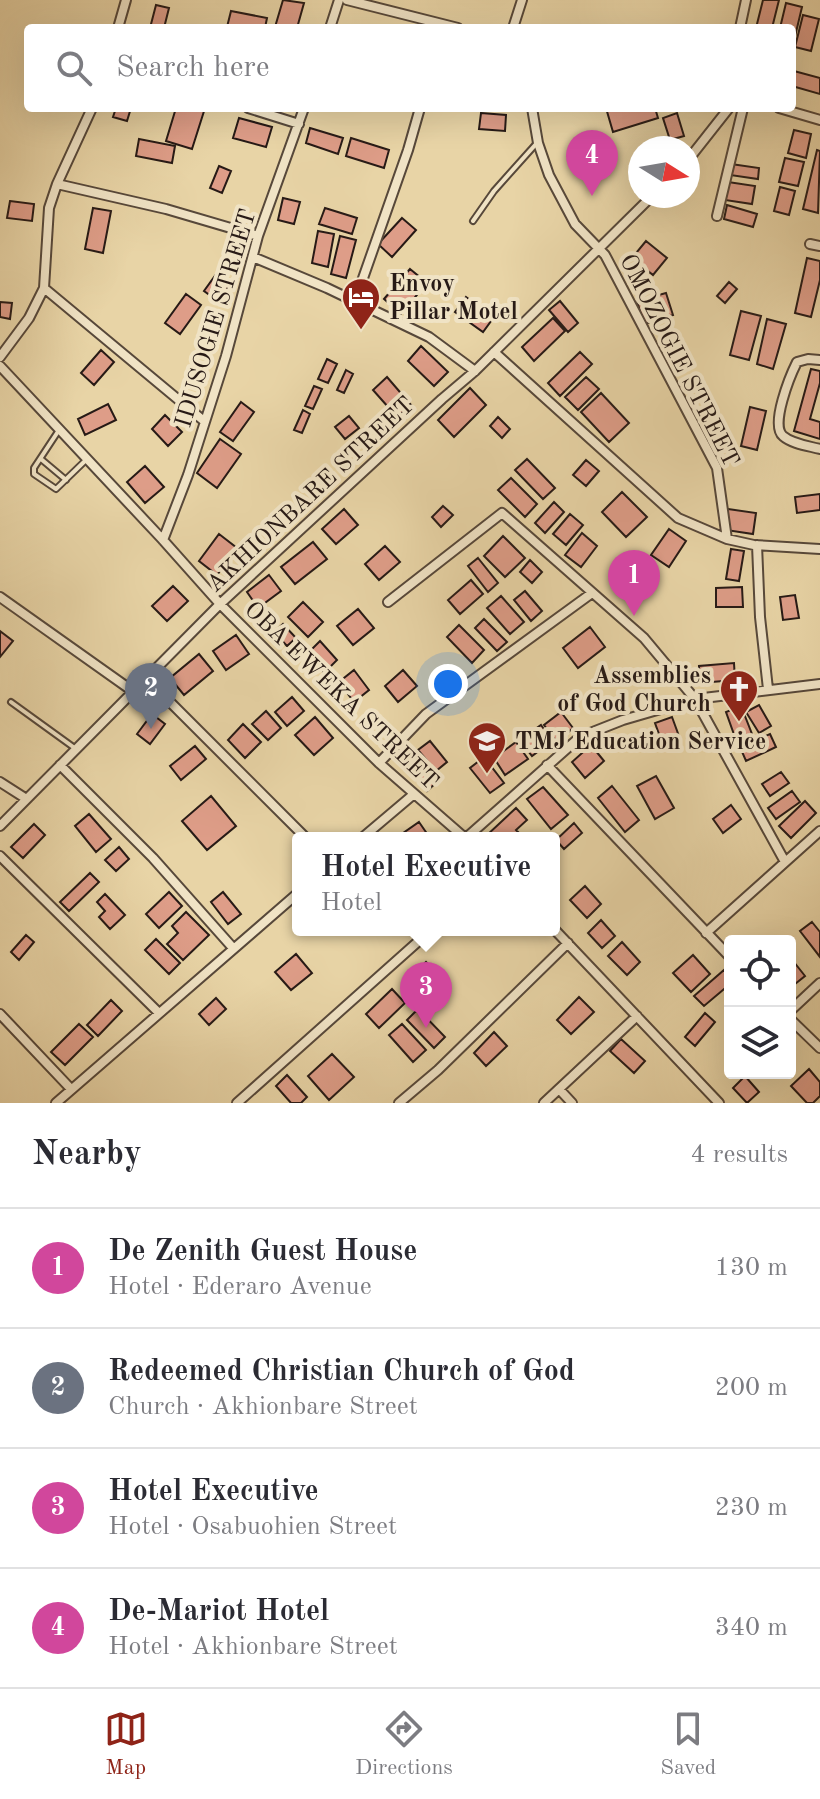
<!DOCTYPE html>
<meta charset="utf-8">
<style>
:root{--surface:#fff;--page:#f2f2f3;--text:#2b2b33;--muted:#7c7c81;--line:#e1e1e2;--accent:#8f2418}
body{margin:0;font-family:"Old Standard TT",serif;background:var(--page);color:var(--text)}
.controls{position:absolute;right:24px;bottom:24px;display:grid;overflow:hidden;border-radius:8px;box-shadow:0 8px 32px #0002}
.controls button{width:72px;height:72px;display:grid;place-items:center;padding:0;border:0;border-bottom:2px solid var(--line);background:var(--surface);color:var(--text);font:40px sans-serif}
.compass{position:absolute;left:628px;top:136px;width:72px;height:72px;border-radius:50%;background:var(--surface);box-shadow:0 8px 32px #0002;rotate:101deg}
.you{position:absolute;left:448px;top:684px;width:28px;height:28px;margin:-20px;border:6px solid #fff;border-radius:50%;background:#1a73e8;box-shadow:0 0 0 12px #1a73e833}
.badge{display:grid;place-items:center;width:52px;height:52px;border-radius:50%;background:var(--accent);color:#fff;font-size:26px;font-weight:700}
.pin{position:absolute;translate:-50% -66px;filter:drop-shadow(0 2px 4px #0008)}
.pin::after{content:'';position:absolute;top:42px;width:28px;height:24px;background:inherit;clip-path:polygon(0 0,100% 0,50% 100%)}
.popup{position:absolute;left:292px;top:832px;width:268px;height:104px;box-sizing:border-box;display:grid;place-content:center;border-radius:8px;background:var(--surface);filter:drop-shadow(0 2px 6px #0005);font-size:26px;white-space:nowrap;color:var(--muted)}
.popup b{font-size:30px;color:var(--text)}
.popup::after{content:'';position:absolute;left:50%;top:100%;margin-left:-16px;border:16px solid transparent;border-top-color:var(--surface)}
.list{margin:0;padding:0;list-style:none}
h2{display:flex;justify-content:space-between;align-items:center;height:104px;margin:0;padding:0 32px;font-size:34px}
h2 small{font-size:26px;font-weight:400;color:var(--muted)}
.list li{display:grid;grid-template-columns:52px 1fr auto;gap:24px;align-items:center;box-sizing:border-box;height:120px;padding:0 32px;border-top:2px solid var(--line)}
.list b{display:block;font-size:30px;white-space:nowrap}
.list p{margin:0;font-size:26px;white-space:nowrap;color:var(--muted)}
.list em{font-size:26px;font-style:normal;color:var(--muted)}
.icon{flex:none;width:44px;height:44px;fill:none;stroke:currentColor;stroke-width:2;stroke-linecap:round;stroke-linejoin:round}
.map{position:relative;flex:none;width:820px;height:1103px;overflow:hidden}
.search{position:absolute;background:var(--surface);box-shadow:0 8px 32px #0002;left:24px;right:24px;top:24px;height:88px;display:flex;align-items:center;gap:20px;box-sizing:border-box;padding:0 28px;border-radius:8px;color:var(--muted);font-size:30px}
.sheet{height:584px;background:var(--surface)}
nav{display:flex;justify-content:space-around;align-items:center;box-sizing:border-box;height:112px;border-top:2px solid var(--line);background:var(--surface);font-size:22px;color:var(--muted)}
nav a{display:grid;justify-items:center;gap:4px}
nav .on{color:var(--accent)}
.map>svg:first-child{display:block}
.building{fill:#de9d88;stroke:#271a16;stroke-width:2}
.lines{fill:none;stroke-linecap:round;stroke-linejoin:round}
.service-casing{stroke:#57483a;stroke-width:8}
.minor-casing{stroke:#57483a;stroke-width:12}
.service{stroke:#f0e3c5;stroke-width:4}
.minor{stroke:#f0e3c5;stroke-width:8}
.labels{text-anchor:middle;stroke-width:8;stroke-linejoin:round;paint-order:stroke}
.poi-label{font-size:24px;font-weight:bold;fill:#271a16;stroke:#f0e3c5;text-anchor:start}
.street-label{font-size:24px;fill:#271a16;stroke:#f0e3c5}
</style>
<div class="map">
<svg width="820" height="1103" viewBox="0 0 820 1103">
<rect width="100%" height="100%" fill="#e8d4a6"/>
<filter id="stains"><feTurbulence type="fractalNoise" baseFrequency=".0025" numOctaves="4"/><feColorMatrix values="0 0 0 0 .2 0 0 0 0 .09 0 0 0 0 .02 0 0 0 .5 -.17"/></filter>
<radialGradient id="worn" r=".72"><stop offset=".6" stop-color="#630" stop-opacity="0"/><stop offset="1" stop-color="#630" stop-opacity=".3"/></radialGradient>
<path class="building" d="M 283,0 L 304,3 L 297,28 L 275,27 Z
M 763,0 L 779,0 L 772,28 L 756,28 Z
M 786,3 L 802,7 L 793,45 L 792,28 L 780,28 Z
M 156,5 L 169,8 L 164,28 L 150,28 Z
M 231,11 L 267,18 L 265,28 L 227,27 Z
M 803,15 L 819,19 L 811,51 L 795,47 Z
M 794,71 L 820,78 L 820,94 L 792,86 Z
M 116,108 L 131,108 L 127,121 L 113,117 Z
M 176,108 L 205,108 L 192,149 L 166,141 Z
M 606,108 L 655,108 L 658,118 L 613,132 Z
M 481,113 L 506,115 L 505,131 L 479,129 Z
M 677,113 L 684,136 L 670,140 L 663,118 Z
M 239,118 L 272,127 L 266,147 L 233,138 Z
M 310,128 L 343,138 L 338,154 L 306,143 Z
M 794,130 L 811,134 L 806,158 L 788,153 Z
M 351,138 L 389,150 L 384,168 L 346,156 Z
M 139,139 L 175,146 L 172,163 L 136,156 Z
M 817,150 L 820,151 L 818,213 L 803,209 Z
M 785,158 L 804,162 L 798,186 L 779,182 Z
M 731,164 L 759,168 L 758,179 L 730,175 Z
M 219,166 L 231,171 L 222,193 L 210,188 Z
M 728,182 L 755,186 L 752,204 L 725,200 Z
M 780,187 L 795,191 L 789,215 L 774,211 Z
M 283,198 L 300,202 L 294,224 L 278,220 Z
M 10,201 L 34,204 L 32,221 L 7,218 Z
M 727,205 L 757,214 L 753,227 L 724,219 Z
M 93,208 L 111,211 L 103,253 L 85,249 Z
M 325,208 L 357,218 L 352,234 L 319,224 Z
M 402,218 L 416,230 L 392,257 L 378,244 Z
M 318,231 L 334,234 L 328,267 L 312,263 Z
M 340,236 L 356,240 L 346,278 L 331,274 Z
M 646,241 L 667,258 L 653,275 L 632,258 Z
M 807,258 L 820,261 L 820,280 L 811,317 L 795,313 Z
M 410,269 L 427,283 L 401,314 L 384,299 Z
M 217,273 L 231,283 L 218,301 L 204,291 Z
M 729,282 L 737,289 L 725,303 L 717,296 Z
M 666,293 L 673,315 L 644,324 L 637,301 Z
M 186,294 L 201,305 L 180,334 L 165,323 Z
M 466,297 L 494,317 L 483,332 L 455,312 Z
M 560,301 L 578,323 L 568,332 L 549,310 Z
M 0,302 L 12,303 L 10,319 L 0,317 Z
M 741,311 L 761,316 L 749,360 L 730,355 Z
M 553,318 L 565,331 L 534,361 L 522,347 Z
M 767,319 L 786,324 L 773,369 L 757,364 Z
M 421,346 L 448,372 L 434,386 L 408,361 Z
M 101,350 L 114,362 L 94,385 L 81,373 Z
M 580,352 L 592,364 L 560,396 L 548,383 Z
M 327,359 L 337,364 L 328,383 L 318,379 Z
M 811,369 L 820,371 L 820,383 L 810,419 L 820,422 L 820,439 L 794,431 Z
M 346,370 L 353,374 L 344,393 L 337,390 Z
M 387,377 L 411,405 L 397,417 L 373,390 Z
M 586,377 L 599,389 L 578,410 L 565,397 Z
M 314,386 L 322,389 L 313,409 L 305,406 Z
M 470,388 L 486,405 L 454,437 L 438,420 Z
M 601,393 L 629,423 L 609,442 L 581,412 Z
M 241,402 L 254,412 L 233,441 L 220,432 Z
M 108,404 L 116,420 L 85,435 L 78,419 Z
M 750,407 L 766,411 L 757,450 L 741,446 Z
M 303,410 L 310,414 L 302,433 L 294,430 Z
M 165,415 L 182,432 L 168,446 L 152,429 Z
M 349,416 L 359,428 L 345,439 L 335,427 Z
M 498,417 L 510,429 L 502,438 L 490,426 Z
M 220,439 L 241,454 L 217,488 L 197,473 Z
M 527,459 L 555,488 L 543,499 L 515,470 Z
M 586,460 L 599,471 L 586,486 L 573,475 Z
M 145,466 L 164,487 L 145,503 L 127,482 Z
M 511,478 L 537,504 L 525,517 L 498,490 Z
M 622,492 L 647,517 L 626,537 L 602,512 Z
M 820,494 L 820,510 L 797,513 L 795,497 Z
M 554,502 L 564,512 L 545,533 L 535,523 Z
M 443,506 L 453,515 L 441,527 L 432,517 Z
M 344,509 L 358,525 L 336,544 L 322,529 Z
M 728,509 L 756,513 L 753,534 L 726,530 Z
M 570,514 L 583,525 L 566,545 L 553,534 Z
M 669,529 L 686,541 L 669,567 L 651,555 Z
M 582,533 L 597,546 L 581,567 L 565,555 Z
M 219,534 L 237,548 L 217,575 L 199,561 Z
M 503,536 L 525,558 L 505,577 L 484,556 Z
M 313,542 L 327,559 L 295,584 L 281,567 Z
M 385,546 L 400,562 L 379,580 L 365,564 Z
M 731,549 L 744,551 L 739,581 L 726,579 Z
M 478,558 L 498,583 L 488,592 L 468,566 Z
M 530,560 L 542,572 L 532,583 L 520,572 Z
M 623,563 L 649,583 L 642,593 L 616,573 Z
M 269,575 L 281,591 L 258,608 L 247,592 Z
M 471,580 L 483,594 L 460,614 L 448,600 Z
M 173,586 L 188,601 L 167,621 L 152,606 Z
M 742,587 L 743,607 L 716,607 L 716,588 Z
M 525,591 L 542,611 L 531,621 L 514,600 Z
M 795,595 L 799,618 L 783,620 L 780,597 Z
M 501,596 L 524,622 L 510,634 L 487,608 Z
M 303,602 L 323,622 L 308,637 L 288,617 Z
M 358,609 L 374,628 L 353,645 L 337,626 Z
M 484,619 L 507,642 L 497,651 L 475,628 Z
M 283,624 L 296,638 L 287,646 L 274,632 Z
M 459,625 L 484,650 L 472,663 L 447,637 Z
M 590,627 L 605,647 L 578,668 L 563,648 Z
M 0,631 L 13,641 L 0,657 Z
M 236,635 L 249,654 L 226,670 L 213,651 Z
M 320,641 L 337,660 L 324,673 L 307,654 Z
M 199,654 L 213,671 L 184,695 L 170,678 Z
M 734,663 L 735,680 L 700,683 L 699,666 Z
M 354,670 L 369,690 L 354,702 L 339,682 Z
M 403,670 L 417,686 L 398,702 L 385,686 Z
M 292,697 L 304,711 L 287,726 L 275,712 Z
M 759,705 L 771,726 L 759,733 L 746,712 Z
M 741,706 L 752,734 L 736,740 L 726,712 Z
M 266,711 L 281,728 L 268,740 L 252,724 Z
M 561,712 L 573,728 L 557,742 L 544,725 Z
M 152,714 L 165,724 L 150,744 L 137,734 Z
M 315,717 L 333,738 L 314,755 L 295,735 Z
M 672,717 L 680,739 L 663,745 L 655,723 Z
M 243,724 L 261,742 L 245,758 L 228,740 Z
M 541,725 L 552,741 L 532,756 L 520,740 Z
M 770,734 L 776,747 L 746,761 L 740,747 Z
M 430,741 L 447,762 L 436,771 L 418,750 Z
M 516,742 L 528,759 L 505,775 L 494,758 Z
M 591,745 L 604,761 L 585,778 L 572,762 Z
M 195,746 L 206,759 L 181,780 L 170,766 Z
M 413,755 L 437,782 L 427,791 L 403,764 Z
M 484,757 L 504,783 L 490,793 L 470,768 Z
M 781,772 L 789,783 L 770,796 L 762,784 Z
M 656,776 L 674,808 L 655,819 L 637,786 Z
M 612,786 L 639,820 L 625,832 L 598,798 Z
M 543,787 L 568,815 L 551,829 L 527,799 Z
M 792,791 L 800,802 L 776,819 L 768,808 Z
M 211,796 L 236,826 L 207,850 L 182,821 Z
M 805,801 L 816,813 L 791,838 L 779,826 Z
M 731,805 L 741,819 L 723,833 L 713,819 Z
M 516,808 L 527,820 L 516,830 L 524,838 L 488,838 L 486,836 Z
M 89,814 L 111,839 L 96,852 L 75,826 Z
M 419,822 L 430,838 L 396,838 Z
M 574,823 L 582,833 L 564,849 L 556,840 Z
M 34,824 L 45,835 L 23,858 L 11,847 Z
M 119,847 L 129,859 L 116,871 L 105,860 Z
M 90,873 L 99,882 L 69,911 L 60,902 Z
M 585,886 L 601,904 L 587,918 L 570,900 Z
M 169,892 L 182,906 L 159,928 L 146,914 Z
M 223,892 L 241,914 L 228,924 L 211,902 Z
M 105,894 L 125,915 L 110,929 L 99,917 L 105,911 L 97,902 Z
M 186,912 L 209,935 L 183,960 L 167,944 L 178,933 L 172,926 Z
M 601,920 L 615,936 L 602,948 L 588,933 Z
M 812,922 L 820,932 L 820,957 L 800,931 Z
M 26,935 L 34,942 L 19,960 L 11,952 Z
M 156,939 L 180,963 L 169,974 L 145,950 Z
M 622,942 L 640,962 L 627,975 L 608,956 Z
M 296,954 L 312,973 L 291,990 L 275,972 Z
M 693,955 L 710,974 L 691,992 L 673,973 Z
M 790,957 L 805,976 L 790,988 Z
M 426,962 L 439,976 L 423,992 L 410,978 Z
M 724,970 L 730,977 L 730,984 L 704,1006 L 694,996 Z
M 392,989 L 405,1003 L 379,1028 L 366,1014 Z
M 579,997 L 594,1012 L 571,1034 L 557,1020 Z
M 216,998 L 226,1009 L 209,1025 L 199,1014 Z
M 111,1000 L 122,1011 L 98,1036 L 87,1025 Z
M 418,1009 L 445,1037 L 434,1048 L 407,1020 Z
M 705,1013 L 715,1022 L 695,1046 L 685,1037 Z
M 79,1024 L 93,1037 L 65,1065 L 51,1052 Z
M 402,1024 L 426,1050 L 413,1062 L 389,1035 Z
M 494,1032 L 507,1046 L 486,1066 L 474,1053 Z
M 621,1039 L 645,1061 L 634,1073 L 610,1051 Z
M 332,1054 L 354,1077 L 329,1100 L 308,1076 Z
M 809,1069 L 820,1082 L 820,1096 L 813,1103 L 807,1103 L 791,1086 Z
M 287,1075 L 307,1097 L 301,1103 L 291,1103 L 276,1086 Z
M 745,1076 L 759,1092 L 747,1103 L 733,1088 Z"/>
<g class="lines">
<defs>
<path id="service" d="M 473,221 L 494,191 L 536,144
M 59,430 L 34,468 L 34,474 L 56,489 L 87,459
M 41,459 L 66,480
M 11,702 L 76,749"/>
<path id="minor" d="M 347,0 L 458,28
M 118,28 L 126,0
M 330,28 L 339,0
M 513,28 L 522,0
M 740,28 L 746,0
M 248,108 L 299,124
M 532,108 L 538,143 L 549,175 L 575,224 L 605,255 L 717,468 L 727,539
M 779,108 L 820,120
M 688,160 L 729,108
M 57,184 L 166,209 L 258,236
M 717,216 L 743,108
M 810,244 L 820,246
M 253,257 L 327,288 L 429,337 L 475,371
M 44,288 L 204,421
M 355,301 L 408,150 L 420,108
M 494,352 L 678,518 L 727,539 L 754,545 L 820,549
M 0,357 L 29,318 L 44,288 L 49,208 L 57,184 L 92,108
M 820,360 L 808,359 L 797,362 C 790,376 770,425 783,436 C 792,444 809,446 820,449
M 0,366 L 163,540 L 220,604 L 379,763 L 465,838
M 163,540 L 188,475 L 226,356 L 258,236 L 304,108
M 757,545 L 760,617 L 768,689
M 0,597 L 134,692
M 388,602 L 502,513 L 644,638 L 695,699 L 784,860
M 147,679 L 306,838
M 379,763 L 426,714 L 592,593
M 60,765 L 153,858 L 233,948
M 547,765 L 730,957
M 0,782 L 25,798
M 0,826 L 220,604 L 442,399 L 475,371 L 652,196
M 362,838 L 414,794
M 466,838 L 580,737 L 623,720 L 695,699 L 820,684
M 0,856 L 159,1013
M 554,929 L 719,1103
M 706,933 L 820,831
M 790,1011 L 820,983
M 0,1014 L 71,1089
M 790,1019 L 820,1048
M 559,1089 L 572,1103
M 56,1103 L 298,893
M 237,1103 L 431,930
M 399,1103 L 438,1070 L 568,943
M 544,1103 L 637,1016"/>
</defs>
<use href="#service" class="service-casing"/>
<use href="#minor" class="minor-casing"/>
<use href="#service" class="service"/>
<use href="#minor" class="minor"/>
</g>
<defs>
<symbol id="hotel-pin" viewBox="-11 -11 22 30"><path d="M0 17L-7.5 6A9.5 9.5 0 1 1 7.5 6Z" fill="#8f2418" stroke="#f0e3c5"/><path d="M-6-4.5h1.5V1H6V5H4.5V3h-9V5H-6ZM-4 0a1.8 1.8 0 1 1 3.6 0ZM.5 0V-2.5h3Q6-2.5 6 0Z" fill="#fff"/></symbol>
<symbol id="church-pin" viewBox="-11 -11 22 30"><path d="M0 17L-7.5 6A9.5 9.5 0 1 1 7.5 6Z" fill="#8f2418" stroke="#f0e3c5"/><path d="M-1.2-6h2.4v3.5h3.3v2.4h-3.3V6h-2.4V-.1h-3.3v-2.4h3.3Z" fill="#fff"/></symbol>
<symbol id="school-pin" viewBox="-11 -11 22 30"><path d="M0 17L-7.5 6A9.5 9.5 0 1 1 7.5 6Z" fill="#8f2418" stroke="#f0e3c5"/><path d="M0-5L7-2L0 1L-7-2ZM-4 1L0 2.5L4 1V4Q0 6-4 4Z" fill="#fff"/></symbol>
</defs>
<g fill-rule="evenodd">
<use href="#hotel-pin" x="339" y="275" width="44" height="60"/>
<use href="#church-pin" x="717" y="667" width="44" height="60"/>
<use href="#school-pin" x="465" y="719" width="44" height="60"/>
</g>
<g class="labels">
<g class="poi-label">
<text x="389" y="291">Envoy<tspan x="389" dy="28">Pillar Motel</tspan></text>
<text x="711" y="683" text-anchor="end">Assemblies<tspan x="711" dy="28">of God Church</tspan></text>
<text x="515" y="749">TMJ Education Service</text>
</g>
<g class="street-label">
<text transform="translate(215 318) rotate(-73)" y="8">IDUSOGIE STREET</text>
<text transform="translate(680 360) rotate(63)" y="8">OMOZOGIE STREET</text>
<text transform="translate(310 494) rotate(-43)" y="8">AKHIONBARE STREET</text>
<text transform="translate(342 695) rotate(44)" y="8">OBA EWEKA STREET</text>
</g>
</g>
<rect width="100%" height="100%" filter="url(#stains)"/>
<rect width="100%" height="100%" fill="url(#worn)"/>
</svg>
<div class="controls">
<button><svg class="icon" aria-label="locate" viewBox="0 0 24 24"><circle cx="12" cy="12" r="6"/><path d="M12 2v4M12 18v4M2 12h4M18 12h4"/></svg></button>
<button><svg class="icon" aria-label="layers" viewBox="0 0 24 24"><path d="M12 4l9 5-9 5-9-5zM3 14l9 5 9-5"/></svg></button>
</div>
<svg class="compass" viewBox="-18 -18 36 36"><path d="M0-13l5 13h-10z" fill="#e53935"/><path d="M0 13l5-13h-10z" fill="#7c7c81"/></svg>
<div class="you"></div>
<div class="pin badge" style="left:634px;top:616px;background:#d1479c">1</div>
<div class="pin badge" style="left:151px;top:729px;background:#6b7280">2</div>
<div class="pin badge" style="left:426px;top:1028px;background:#d1479c">3</div>
<div class="popup"><b>Hotel Executive</b>Hotel</div>
<div class="pin badge" style="left:592px;top:196px;background:#d1479c">4</div>
<div class="search"><svg class="icon" aria-label="search" viewBox="0 0 24 24"><circle cx="10" cy="10" r="6"/><path d="M15 15l6 6"/></svg>Search here</div>
</div>
<section class="sheet">
<h2>Nearby<small>4 results</small></h2>
<ul class="list">
<li><span class="badge" style="background:#d1479c">1</span><div><b>De Zenith Guest House</b><p>Hotel · Ederaro Avenue</p></div><em>130 m</em></li>
<li><span class="badge" style="background:#6b7280">2</span><div><b>Redeemed Christian Church of God</b><p>Church · Akhionbare Street</p></div><em>200 m</em></li>
<li><span class="badge" style="background:#d1479c">3</span><div><b>Hotel Executive</b><p>Hotel · Osabuohien Street</p></div><em>230 m</em></li>
<li><span class="badge" style="background:#d1479c">4</span><div><b>De-Mariot Hotel</b><p>Hotel · Akhionbare Street</p></div><em>340 m</em></li>
</ul>
</section>
<nav>
<a class="on"><svg class="icon" aria-label="map" viewBox="0 0 24 24"><path d="M3 6l6-2 6 2 6-2v14l-6 2-6-2-6 2zM9 4v14M15 6v14"/></svg>Map</a>
<a><svg class="icon" aria-label="directions" viewBox="0 0 24 24"><path d="M12 3l9 9-9 9-9-9zM9 14v-3h6M13 9l2 2-2 2"/></svg>Directions</a>
<a><svg class="icon" aria-label="saved" viewBox="0 0 24 24"><path d="M7 4h10v16l-5-4-5 4z"/></svg>Saved</a>
</nav>
